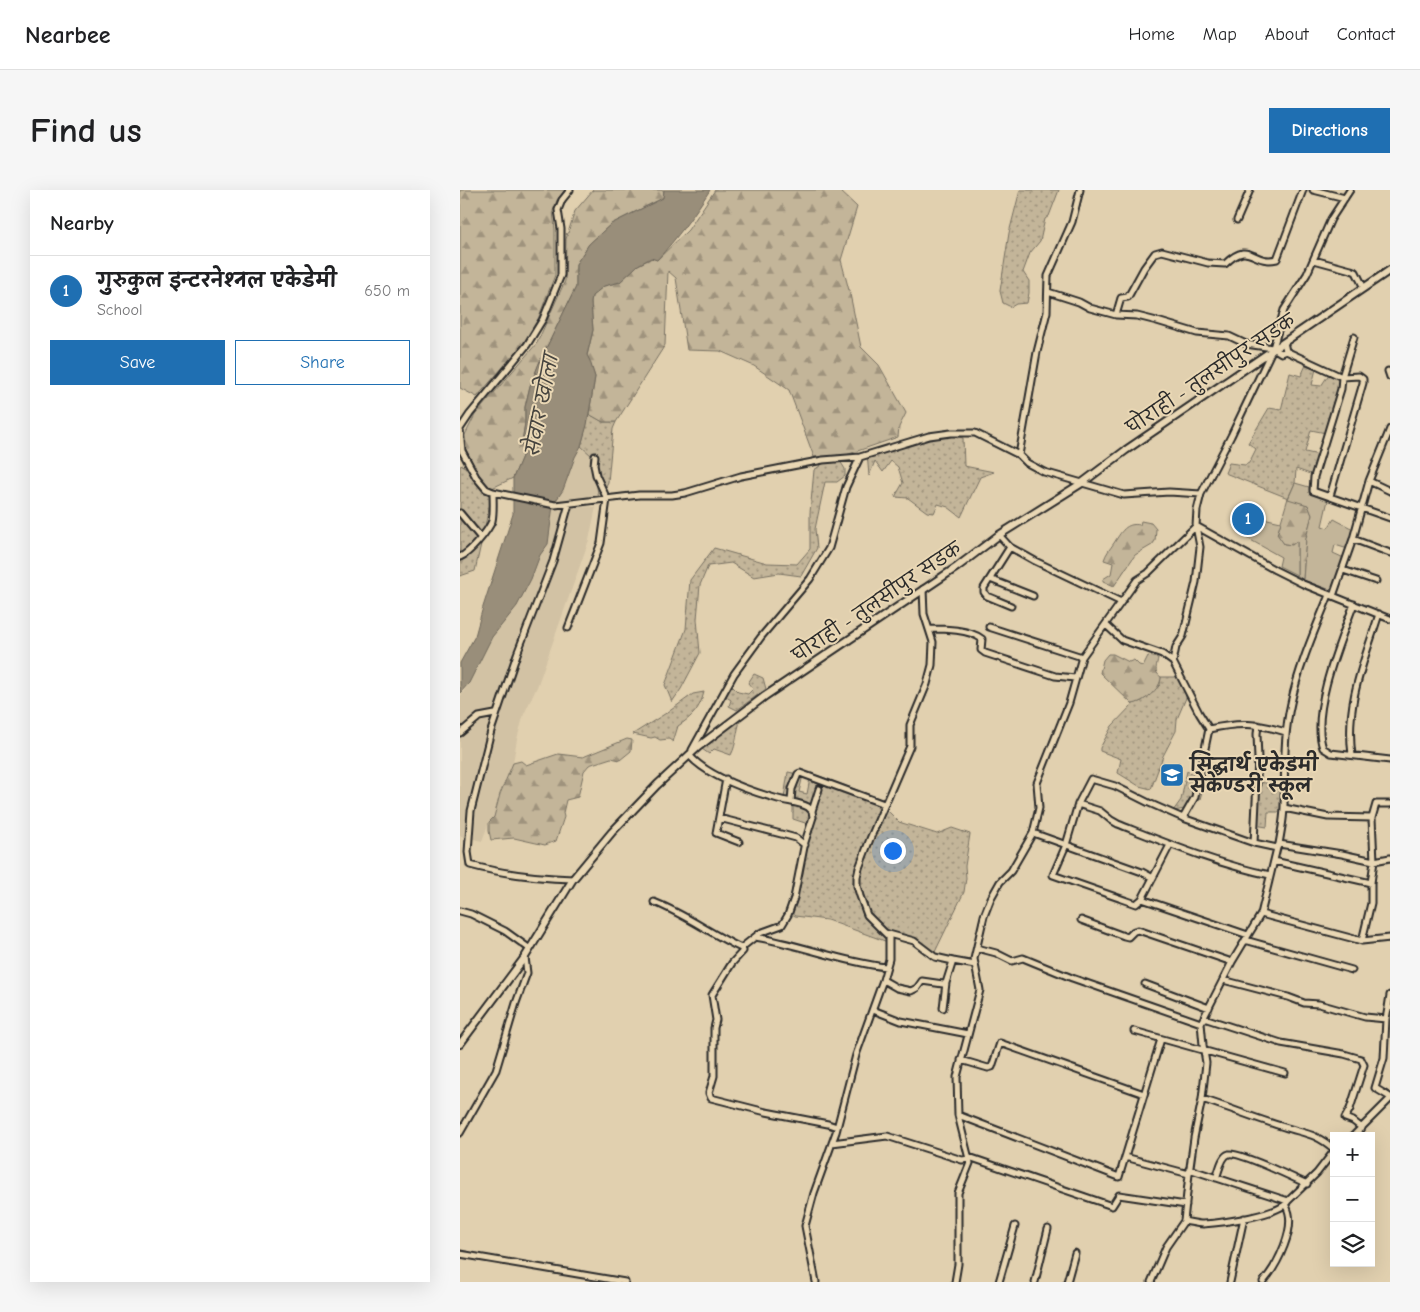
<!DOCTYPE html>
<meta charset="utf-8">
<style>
:root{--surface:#fff;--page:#f6f6f6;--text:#202124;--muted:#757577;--line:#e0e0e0;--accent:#1f6fb2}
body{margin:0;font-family:"Comic Neue","Playpen Sans Deva",sans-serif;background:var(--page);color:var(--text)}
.controls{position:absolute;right:15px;bottom:15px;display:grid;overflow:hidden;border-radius:0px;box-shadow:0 5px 20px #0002}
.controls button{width:45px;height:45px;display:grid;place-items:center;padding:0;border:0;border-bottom:1px solid var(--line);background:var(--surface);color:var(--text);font:25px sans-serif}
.you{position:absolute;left:432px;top:660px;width:18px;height:18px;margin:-12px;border:4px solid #fff;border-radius:50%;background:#1a73e8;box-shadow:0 0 0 8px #1a73e833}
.badge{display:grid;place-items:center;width:32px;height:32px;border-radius:50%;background:var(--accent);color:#fff;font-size:16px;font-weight:700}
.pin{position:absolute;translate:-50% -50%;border:2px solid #fff;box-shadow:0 1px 5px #0006}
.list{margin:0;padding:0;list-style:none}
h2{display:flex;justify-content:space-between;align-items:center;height:65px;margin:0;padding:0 20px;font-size:21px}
h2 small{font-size:16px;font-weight:400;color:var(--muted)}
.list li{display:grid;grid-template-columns:32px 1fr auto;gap:15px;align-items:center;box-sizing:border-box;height:70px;padding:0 20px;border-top:1px solid var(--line)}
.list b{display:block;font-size:19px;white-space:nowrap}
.list p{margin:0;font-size:16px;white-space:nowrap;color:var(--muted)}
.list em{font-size:16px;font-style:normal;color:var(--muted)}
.actions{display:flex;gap:10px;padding:15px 20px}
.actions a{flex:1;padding:11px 0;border:1px solid var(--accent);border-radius:0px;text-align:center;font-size:18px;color:var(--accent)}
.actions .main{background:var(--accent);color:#fff}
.icon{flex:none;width:28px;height:28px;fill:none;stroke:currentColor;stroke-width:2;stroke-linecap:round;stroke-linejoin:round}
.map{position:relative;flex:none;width:930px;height:1092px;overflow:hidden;border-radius:0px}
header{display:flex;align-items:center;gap:30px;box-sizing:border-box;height:70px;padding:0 25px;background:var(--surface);border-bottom:1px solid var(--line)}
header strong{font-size:24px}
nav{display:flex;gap:28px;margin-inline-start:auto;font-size:18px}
.intro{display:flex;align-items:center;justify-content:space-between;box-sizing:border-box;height:120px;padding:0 30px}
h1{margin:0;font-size:35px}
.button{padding:12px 22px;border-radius:0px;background:var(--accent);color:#fff;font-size:18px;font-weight:700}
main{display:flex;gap:30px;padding:0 30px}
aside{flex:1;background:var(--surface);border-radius:0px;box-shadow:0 5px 20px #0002}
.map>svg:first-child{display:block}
.built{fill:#d2c2a4}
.grass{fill:url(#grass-dots);stroke:#777062}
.forest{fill:url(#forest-firs);stroke:#777062}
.park{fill:#c3b599;stroke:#777062}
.water{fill:#998e7a;stroke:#6d665a}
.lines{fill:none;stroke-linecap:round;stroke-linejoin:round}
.minor-casing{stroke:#2b2b2b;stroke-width:9}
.major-casing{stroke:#2b2b2b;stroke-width:10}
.minor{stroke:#e9d7b4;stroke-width:5}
.major{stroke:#e9d7b4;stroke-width:6}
.labels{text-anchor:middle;stroke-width:4;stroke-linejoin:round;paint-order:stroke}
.street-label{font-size:18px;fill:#2b2b2b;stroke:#e9d7b4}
.poi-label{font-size:18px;font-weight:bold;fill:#2b2b2b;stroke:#e9d7b4;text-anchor:start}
.water-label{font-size:19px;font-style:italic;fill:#46443f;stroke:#e9d7b4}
</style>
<header>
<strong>Nearbee</strong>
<nav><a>Home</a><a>Map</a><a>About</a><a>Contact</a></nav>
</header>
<div class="intro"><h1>Find us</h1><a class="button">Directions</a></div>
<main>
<aside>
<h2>Nearby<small></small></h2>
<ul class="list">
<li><span class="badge">1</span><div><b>गुरुकुल इन्टरनेश्नल एकेडेमी</b><p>School</p></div><em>650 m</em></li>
</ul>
<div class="actions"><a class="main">Save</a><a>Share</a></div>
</aside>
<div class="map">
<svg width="930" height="1092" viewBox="0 0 930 1092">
<defs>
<pattern id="grass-dots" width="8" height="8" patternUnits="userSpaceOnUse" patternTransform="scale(1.25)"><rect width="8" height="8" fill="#c3b599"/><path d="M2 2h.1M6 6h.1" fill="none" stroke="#9f937d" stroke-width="1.8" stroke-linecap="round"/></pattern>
<pattern id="forest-firs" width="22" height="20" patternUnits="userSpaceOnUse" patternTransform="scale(1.25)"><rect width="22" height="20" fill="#c3b599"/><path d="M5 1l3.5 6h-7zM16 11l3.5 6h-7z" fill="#9f937d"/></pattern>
</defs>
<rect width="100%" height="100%" fill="#e1d0af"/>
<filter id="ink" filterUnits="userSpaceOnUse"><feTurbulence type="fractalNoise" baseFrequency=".02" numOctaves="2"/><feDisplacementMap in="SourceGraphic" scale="10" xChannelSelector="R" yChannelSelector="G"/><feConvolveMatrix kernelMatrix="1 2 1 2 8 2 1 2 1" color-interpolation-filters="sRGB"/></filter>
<g filter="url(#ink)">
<path class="built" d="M 121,256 L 132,266 L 139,310 L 97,315 L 136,317 L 129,350 L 77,497 L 64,524 L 57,549 L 53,573 L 40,604 L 34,627 L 29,632 L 22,651 L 0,646 L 0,507 L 9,493 L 32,447 L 57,416 L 71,389 L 80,365 L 88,354 L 93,315 L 103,300 L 115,267 Z"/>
<path class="grass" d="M 560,0 L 599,0 L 589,26 L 585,29 L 580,51 L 570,63 L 563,82 L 569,91 L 569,103 L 567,113 L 556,114 L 551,117 L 543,113 L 540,101 L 549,43 Z
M 846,175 L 856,179 L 852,195 L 861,196 L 869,184 L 878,189 L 879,199 L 866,243 L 851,240 L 845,262 L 859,265 L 853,285 L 836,279 L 835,293 L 828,308 L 765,283 L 769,273 L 785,275 L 789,273 L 796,259 L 788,253 L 809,218 L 821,220 L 830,183 L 841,186 Z
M 129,224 L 143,232 L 156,232 L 153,239 L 148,292 L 139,310 L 132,266 L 121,256 Z
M 494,246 L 503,248 L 504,276 L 534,282 L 520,287 L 501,327 L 488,317 L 478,314 L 474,323 L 467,322 L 448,308 L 435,307 L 443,293 L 438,277 L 431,271 L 423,282 L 415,271 L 409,286 L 407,263 L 445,253 Z
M 367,271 L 380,271 L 385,279 L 385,286 L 377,292 L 365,292 L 355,339 L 357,358 L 341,386 L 319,383 L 294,387 L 271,373 L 248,376 L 240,395 L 237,429 L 240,463 L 221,499 L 212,512 L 205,495 L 226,439 L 230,390 L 254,358 L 307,373 L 337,374 L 350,359 L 350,323 L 354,280 Z
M 3,275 L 28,303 L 31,309 L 15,381 L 0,386 L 0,276 Z
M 294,484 L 303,488 L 306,499 L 277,520 L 269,516 L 271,510 L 265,506 L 272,496 L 278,502 L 288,504 L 293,499 L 288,493 Z
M 701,487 L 717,487 L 725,497 L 726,508 L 717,529 L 716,541 L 703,566 L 691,599 L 679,596 L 658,583 L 661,569 L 640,561 L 640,558 L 652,536 L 673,514 L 682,511 L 700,495 Z
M 244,502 C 240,519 232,527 218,536 L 213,552 L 209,549 L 200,550 L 195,547 L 191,548 L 173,544 L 211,520 L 233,504 Z
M 281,529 C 276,541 277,554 271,565 L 254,559 L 249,564 L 242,559 Z
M 727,581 L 748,594 L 744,595 L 740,609 L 725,619 L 713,621 L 721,610 Z
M 328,582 L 343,585 L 339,602 L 347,604 L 351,583 L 424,610 L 427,620 L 439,632 L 477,644 L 492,638 L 510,644 L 505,676 L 506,688 L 504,702 L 474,764 L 459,752 L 434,742 L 425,751 L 367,730 L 335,726 L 327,720 L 348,634 L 333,629 L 333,617 L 324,608 Z
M 798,592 L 821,595 L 821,622 L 808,622 L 807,637 L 795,635 Z"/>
<path class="forest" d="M 0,0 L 105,0 L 97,10 L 93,21 L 95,40 L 95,85 L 78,129 L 62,155 L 17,207 L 0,198 Z
M 133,0 L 204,0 L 203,8 L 151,34 L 129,54 L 116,74 L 116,97 L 80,171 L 70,196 L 65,217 L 65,233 L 62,252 L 63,264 L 53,288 L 30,299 L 17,282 L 2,251 L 15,225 L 77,153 L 105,91 L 106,49 L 115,21 Z
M 255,0 L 379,0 L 397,17 L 381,70 L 390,104 L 401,157 L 419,175 L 446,223 L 439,237 L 438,247 L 386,265 L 354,267 L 329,200 L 294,176 L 260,161 L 227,160 L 216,88 L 208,81 L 205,155 L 156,232 L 143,232 L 129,224 L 135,187 L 127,166 L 133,140 L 131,113 L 132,106 L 144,96 L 160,92 L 178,75 L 192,68 L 197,70 L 228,40 Z
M 828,308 L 848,315 L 852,325 L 846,348 L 843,390 L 837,385 L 837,352 L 832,355 L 824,354 L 817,345 Z
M 681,331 L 691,333 L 696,339 L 695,351 L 692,355 L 675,365 L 654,396 L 643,391 L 643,389 L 651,384 L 653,373 L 644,370 C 646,363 650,359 654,353 C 661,342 666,332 680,335 Z
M 648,464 L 653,464 L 669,472 L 674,470 L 679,475 L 683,476 L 688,466 L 698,468 C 697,475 693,482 701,487 C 701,499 683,513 672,514 L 640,483 L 643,470 Z
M 167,549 L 172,550 L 171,561 L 160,570 L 151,568 L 129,575 L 124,581 L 118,607 L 106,610 L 103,623 L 104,627 L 96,651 L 85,655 L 54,648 L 31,650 L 29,641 L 29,632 L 34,627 L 40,604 L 53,573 L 61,571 L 66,575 L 98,564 L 123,567 Z"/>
<path class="park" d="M 835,293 L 849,297 L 849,300 L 868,310 L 862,336 L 868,338 L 874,329 L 893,339 L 888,359 L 875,355 L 873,363 L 884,368 L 871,400 L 843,390 L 846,348 L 852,325 L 848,315 L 828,309 Z
M 803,328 L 821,332 L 817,344 L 824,354 L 832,355 L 837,351 L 837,385 L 819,376 L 821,367 L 787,348 L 791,333 L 800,337 Z"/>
<path class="water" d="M 204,0 L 250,0 C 234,25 217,48 197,70 L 191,68 L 178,75 L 160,92 L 144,96 L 132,106 L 131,113 L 133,140 L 127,165 L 130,171 L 135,187 L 127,235 L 121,256 L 115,267 L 103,300 L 93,315 L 88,354 L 80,365 L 71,389 L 57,416 L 32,447 L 9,493 L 0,503 L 0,473 L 15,446 L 23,417 L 53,324 L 53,288 L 63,264 L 62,252 L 65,233 L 65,217 L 70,196 L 80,171 L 116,97 L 116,74 L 129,54 L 151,34 L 203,8 Z"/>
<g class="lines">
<defs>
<path id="minor" d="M 853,0 L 885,8
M 777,30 L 790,0
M 854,70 L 891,80 L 896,82 L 904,98
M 588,102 L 619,112 L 630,118 L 656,125 L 677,126 L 697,131 L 737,143 L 769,146 L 786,154 L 813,158 L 821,163 L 826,161 L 824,152
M 656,125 L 661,108 L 668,107 L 684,78 L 695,63 L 702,61 L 748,73 L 765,74 C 791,49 791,75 817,69 L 843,0
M 826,161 L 882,187 L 881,199 L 854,287 L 853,301 L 930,328
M 928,181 L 930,187
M 559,265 L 577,162 L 587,122 L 588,86 L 612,32 L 620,0
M 909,291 L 930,301
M 33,302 L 26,299 L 16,287 L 2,261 L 0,239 L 10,224 L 67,155 L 83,129 L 101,85 L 101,39 L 98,20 L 102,10 L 110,0
M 870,306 L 903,193 L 903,189 L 899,186 L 882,187 L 894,147
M 109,314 L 93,371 L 57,464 L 31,541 L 11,621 L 8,662 L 10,675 C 43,684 79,688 113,689
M 0,323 L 20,347
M 736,336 L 815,380 L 843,394 L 930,429
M 539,345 L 550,357 L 575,371 L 661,412
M 893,349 L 930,363
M 550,357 L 524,398 L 524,402 L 527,406 L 551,416
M 0,367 C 10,363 28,341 32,331 C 34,322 33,311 33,302 L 95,315 L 179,305 L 212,305 L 225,303 L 281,286 L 363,270 L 400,267
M 883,380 L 916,391
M 530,389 L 573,406
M 873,406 L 893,349 L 909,291 L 930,239
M 894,414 C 881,449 850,522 863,558 L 871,563 L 930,570
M 646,435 L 662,450 L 702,464 L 713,472 L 739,523 L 749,539 C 780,532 796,533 826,542
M 529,437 L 622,467
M 108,438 L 141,353 L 147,309 L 136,285 L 134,275 L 135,266
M 469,439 C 485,439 509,439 522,449 L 521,460 L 525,463 L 595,486 L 615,488
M 713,472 L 716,457 L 723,446 L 736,392 L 740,357 L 736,336
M 0,543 L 19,527 L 35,524
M 232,560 L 274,484 L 301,447 L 350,389 L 369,358 L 386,297 L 400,267 L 469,246 L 491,243 L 515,243 L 559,265 L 567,273 L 584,282 L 664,305 L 709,302 L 741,304
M 892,565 C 885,513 904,472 919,424
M 266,589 L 256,643 L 279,652
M 331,612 L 332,599 L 338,584 L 340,583 L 424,614
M 618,614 L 640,621 L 651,630 L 658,634 C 709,654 757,674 810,685
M 824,618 L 868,627 L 912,628 L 916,614 L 930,614
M 352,621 L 359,599
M 259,628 L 325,645 L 336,648 L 345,655
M 723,628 L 735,607 L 749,539
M 573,643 L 682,682 L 693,688
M 794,653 L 798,569 L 797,544 L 798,535
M 819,654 L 882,664 L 914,671 L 930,668
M 814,671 L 911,693
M 682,709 L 710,655
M 194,712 C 225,724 251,744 281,758 L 300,743 L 322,735 L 328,725 L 334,708 L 345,652 L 353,627 L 352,621 L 348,617 C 339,612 328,612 318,609 C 290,601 248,587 229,565
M 0,721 L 11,724 L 45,741 L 70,759
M 801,724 L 902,751 L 930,748
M 621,730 L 664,746 L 668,747 L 674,741 L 678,740 L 772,772
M 425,743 L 454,751 L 475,767 L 493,771
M 788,745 L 682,709 L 676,714 L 593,685 L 606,655 L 618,614 L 631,589 L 655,596 L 689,613 L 723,628 L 794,653 L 817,658
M 295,747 C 339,754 381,772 426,777
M 785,750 L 892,780
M 902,751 L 911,713 L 911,693 L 914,671 L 912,628
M 281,758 L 283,761 L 272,773 L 252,805 L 256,830 L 254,838 L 254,886 L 249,903 L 251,908 L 306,922 L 368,934 L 377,937
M 517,758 L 536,763 L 552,771 L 563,768 L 612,788 L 741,833
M 423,790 L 437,798 L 451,801 L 457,798 L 462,791 L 483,794 L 486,793 L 493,771 L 515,775
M 763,790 L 828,807 L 844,813 L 859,814 L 905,827 L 926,829
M 685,794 L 749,818
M 930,805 L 928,818 L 930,818
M 483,818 L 486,793
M 928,818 L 926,829 L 924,868 L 915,898 L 930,907
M 413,820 L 441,831 L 508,844
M 744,828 L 821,853 L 884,864 L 901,869 L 904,875 L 890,919 L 885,928 L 893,931 L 902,938
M 674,841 L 825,883
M 501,870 L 528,878 L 532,877 L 540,853 L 684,904
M 742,909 C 770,918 797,929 824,937 C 846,944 855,943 874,959
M 498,925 L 659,987 L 701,849
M 0,943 L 36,880 L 56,813 L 67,783 L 65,767
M 893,946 L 930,909
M 372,953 L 427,946 L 502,970 L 509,969
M 509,967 L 652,1016 L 659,1005 L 726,1015
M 665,967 L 729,984
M 729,979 L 828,1011
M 756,988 C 759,982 761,966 769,964 C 780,962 834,988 847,994
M 724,1031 C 730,1032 737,1034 743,1034 C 760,1033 821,1025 828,1011 L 857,983 L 874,961
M 0,1064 L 165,1092
M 356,1092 L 345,1036 L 354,1003 L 376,942 L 396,865 L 423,790 L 429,769 L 429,747 L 407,725 L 400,706 L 397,696 L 397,687 L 399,678 L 410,649 L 450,556 L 450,535 L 467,494 L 472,475 L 473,452 L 464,424 L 463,399
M 495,1092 L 498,1074 L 498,1003 L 510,973 L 498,925 L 497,887 L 520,800 L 514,769 L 524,726 L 531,708 L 540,692 L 551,681 L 573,643 L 579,618 L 577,593 L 609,513 L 622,467 L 677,390 L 688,383 L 736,336 L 737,320 L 741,304 L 771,246 L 813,158 L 824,120 L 847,84 L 871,29 L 890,0
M 539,1092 L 555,1036
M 575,1092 L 588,1039
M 607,1092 L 615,1063
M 691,1092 L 706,1057 L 724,1031 L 729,984 L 734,948 L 742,909 L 746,873 L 743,855 L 741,833 L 772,772 L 801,724 L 817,658 L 819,654 C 821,642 824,629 824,616 C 825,582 823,547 831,513 C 839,476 855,440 869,405
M 770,1092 L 784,1028
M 803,1092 C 817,1076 838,1036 826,1016"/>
<path id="major" d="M 0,854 L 65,767 L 113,689 L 152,642 L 197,595 L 238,557 L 305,506 L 497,377 L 539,345 L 622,293 L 666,260 L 930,80"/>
</defs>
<use href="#minor" class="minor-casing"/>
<use href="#major" class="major-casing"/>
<use href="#minor" class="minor"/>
<use href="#major" class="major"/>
</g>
</g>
<defs>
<symbol id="school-square" viewBox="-11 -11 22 22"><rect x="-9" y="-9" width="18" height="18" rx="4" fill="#1f6fb2" stroke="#e9d7b4"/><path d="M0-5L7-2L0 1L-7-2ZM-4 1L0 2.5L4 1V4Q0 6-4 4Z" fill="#fff"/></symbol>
</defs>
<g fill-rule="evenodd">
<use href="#school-square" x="698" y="571" width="28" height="28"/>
</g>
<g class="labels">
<g class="street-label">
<text transform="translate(751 184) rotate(-34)" y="6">घोराही - तुलसीपुर सडक</text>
<text transform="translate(417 412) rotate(-34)" y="6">घोराही - तुलसीपुर सडक</text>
</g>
<g class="poi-label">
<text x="730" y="581">सिद्धार्थ एकेडमी<tspan x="730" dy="21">सेकेण्डरी स्कूल</tspan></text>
</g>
<g class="water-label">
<text transform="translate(81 216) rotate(-79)" y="7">सेवार खोला</text>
</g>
</g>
</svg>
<div class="controls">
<button>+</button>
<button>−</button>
<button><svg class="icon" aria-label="layers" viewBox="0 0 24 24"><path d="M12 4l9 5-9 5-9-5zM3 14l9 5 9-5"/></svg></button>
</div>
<div class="you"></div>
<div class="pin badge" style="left:788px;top:329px">1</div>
</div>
</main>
